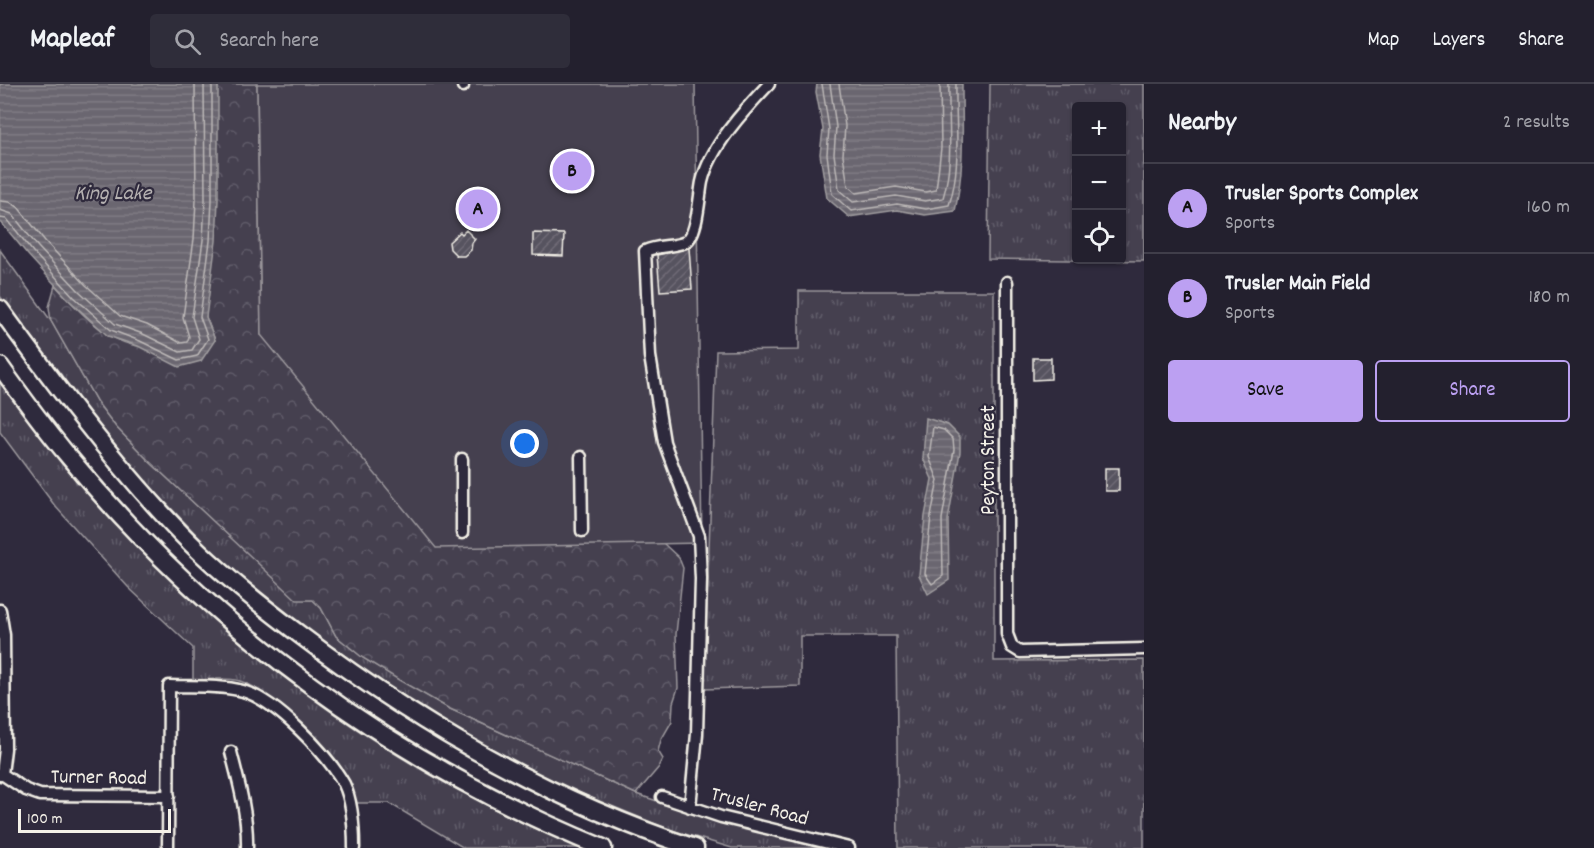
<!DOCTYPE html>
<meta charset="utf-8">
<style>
:root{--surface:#23202e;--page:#2f2d3a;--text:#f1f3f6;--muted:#a3a3aa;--line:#403e4a;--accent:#bca0f2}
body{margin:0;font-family:Dekko,sans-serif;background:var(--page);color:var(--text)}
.controls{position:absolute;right:18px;top:18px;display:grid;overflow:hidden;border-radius:6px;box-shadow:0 2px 4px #0004}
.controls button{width:54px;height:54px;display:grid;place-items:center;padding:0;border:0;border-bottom:2px solid var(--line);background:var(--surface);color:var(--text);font:30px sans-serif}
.scale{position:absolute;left:18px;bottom:15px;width:153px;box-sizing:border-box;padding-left:6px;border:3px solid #f4f1e8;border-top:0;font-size:16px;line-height:21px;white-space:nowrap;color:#f4f1e8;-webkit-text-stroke:4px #2f2a3d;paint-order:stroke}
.you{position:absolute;left:525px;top:360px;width:21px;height:21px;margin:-15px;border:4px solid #fff;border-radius:50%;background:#1a73e8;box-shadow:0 0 0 9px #1a73e833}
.badge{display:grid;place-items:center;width:39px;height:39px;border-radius:50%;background:var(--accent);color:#111;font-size:20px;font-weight:700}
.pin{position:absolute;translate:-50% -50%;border:3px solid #fff;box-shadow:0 2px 6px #0006}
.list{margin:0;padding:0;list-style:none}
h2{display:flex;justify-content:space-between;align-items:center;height:78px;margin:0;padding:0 24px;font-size:26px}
h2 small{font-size:20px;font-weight:400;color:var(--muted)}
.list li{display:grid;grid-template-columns:39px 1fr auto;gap:18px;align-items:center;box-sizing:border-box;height:90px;padding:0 24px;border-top:2px solid var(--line)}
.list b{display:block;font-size:22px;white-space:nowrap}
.list p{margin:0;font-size:20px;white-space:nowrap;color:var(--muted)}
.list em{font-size:20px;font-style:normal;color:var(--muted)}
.actions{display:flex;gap:12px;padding:18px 24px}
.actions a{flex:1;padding:14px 0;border:2px solid var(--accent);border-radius:6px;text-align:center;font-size:21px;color:var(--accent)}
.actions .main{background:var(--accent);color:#111}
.icon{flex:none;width:33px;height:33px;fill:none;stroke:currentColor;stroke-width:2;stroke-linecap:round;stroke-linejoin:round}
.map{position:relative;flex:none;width:1144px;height:764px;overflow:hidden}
header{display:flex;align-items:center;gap:36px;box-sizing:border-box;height:84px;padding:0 30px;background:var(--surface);border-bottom:2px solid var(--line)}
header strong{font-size:28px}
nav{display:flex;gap:33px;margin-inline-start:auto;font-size:21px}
.search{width:420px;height:54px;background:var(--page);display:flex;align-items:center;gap:15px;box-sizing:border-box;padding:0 21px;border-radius:6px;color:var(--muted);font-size:22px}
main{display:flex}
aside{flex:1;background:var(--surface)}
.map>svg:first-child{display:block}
.grass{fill:url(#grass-tufts);stroke:#9c989c;stroke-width:1.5;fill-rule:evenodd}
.forest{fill:url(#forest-crowns);stroke:#9c989c;stroke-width:1.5}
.park{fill:#454050;stroke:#9c989c;stroke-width:1.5}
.water{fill:url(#water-rules);stroke:#a19ea0;stroke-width:1.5}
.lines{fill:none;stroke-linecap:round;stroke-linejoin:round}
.shore{stroke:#bdb9b8;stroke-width:1.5}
.building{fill:url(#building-hatch);stroke:#f4f1e8;stroke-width:1.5}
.minor-casing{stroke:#f4f1e8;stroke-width:15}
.highway-casing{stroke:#f4f1e8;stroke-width:21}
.minor{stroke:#2f2a3d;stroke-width:10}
.highway{stroke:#2f2a3d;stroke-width:16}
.labels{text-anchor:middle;stroke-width:4.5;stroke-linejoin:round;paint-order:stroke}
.street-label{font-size:21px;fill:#f4f1e8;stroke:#2f2a3d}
.water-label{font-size:22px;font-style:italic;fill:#b6b2b2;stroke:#2f2a3d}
</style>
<header>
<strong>Mapleaf</strong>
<div class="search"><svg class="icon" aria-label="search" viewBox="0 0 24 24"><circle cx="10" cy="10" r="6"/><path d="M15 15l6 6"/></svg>Search here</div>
<nav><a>Map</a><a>Layers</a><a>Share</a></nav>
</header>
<main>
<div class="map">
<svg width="1144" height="764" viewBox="0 0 1144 764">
<defs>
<pattern id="grass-tufts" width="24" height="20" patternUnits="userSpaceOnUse" patternTransform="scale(1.5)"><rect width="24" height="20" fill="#454050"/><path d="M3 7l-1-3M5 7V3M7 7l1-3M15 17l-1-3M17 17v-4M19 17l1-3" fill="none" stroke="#605c69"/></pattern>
<pattern id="forest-crowns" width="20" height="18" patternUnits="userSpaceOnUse" patternTransform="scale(1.5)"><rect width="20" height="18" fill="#454050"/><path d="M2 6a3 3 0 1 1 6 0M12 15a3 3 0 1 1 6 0" fill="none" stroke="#605c69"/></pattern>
<pattern id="water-rules" width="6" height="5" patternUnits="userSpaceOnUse" patternTransform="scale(1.5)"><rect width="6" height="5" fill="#6a6670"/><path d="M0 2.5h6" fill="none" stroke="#807c84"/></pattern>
<pattern id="building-hatch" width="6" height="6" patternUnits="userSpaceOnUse" patternTransform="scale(1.5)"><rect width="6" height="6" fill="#56525f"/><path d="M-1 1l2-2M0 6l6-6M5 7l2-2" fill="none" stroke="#6f6b76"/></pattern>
</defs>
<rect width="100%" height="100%" fill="#2f2a3d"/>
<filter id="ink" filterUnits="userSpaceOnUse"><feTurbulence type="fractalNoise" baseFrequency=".0167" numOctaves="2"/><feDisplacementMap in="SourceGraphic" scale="12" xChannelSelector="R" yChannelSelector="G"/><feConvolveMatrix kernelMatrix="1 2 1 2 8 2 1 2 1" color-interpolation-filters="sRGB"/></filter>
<g filter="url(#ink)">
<path class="grass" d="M 990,0 L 1144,0 L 1144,177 L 988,175 ZM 1076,22 L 1122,22 L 1122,176 L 1076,176 Z
M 0,166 L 51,237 L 97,318 L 116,343 L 150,378 L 297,515 L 313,516 L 321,524 L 336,552 L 363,574 L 448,624 L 636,710 L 708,734 L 821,764 L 732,764 L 668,745 L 555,699 L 505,674 L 402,614 L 296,540 L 213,468 L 145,397 L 85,328 L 0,212 Z
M 799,207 L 994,207 L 994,577 L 1144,576 L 1144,764 L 898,764 L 896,552 L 800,552 L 800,602 L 704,605 L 716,267 L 799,266 Z
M 0,298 C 150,505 342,665 579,764 L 464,764 L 389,719 L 355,719 C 348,706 343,690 334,677 C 318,653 268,606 240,597 C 225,593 208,596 193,596 L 193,564 L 128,503 L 55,422 L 0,348 Z"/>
<path class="forest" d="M 218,0 L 257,0 L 261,251 L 663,459 L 679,474 L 683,484 L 676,550 L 678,604 L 673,619 L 672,637 L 661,656 L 658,667 L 663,675 L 659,683 L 636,710 L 448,624 L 399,596 L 363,574 L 336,552 L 321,524 L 313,516 L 297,516 L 150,378 L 116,343 L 97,318 L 51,237 L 49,223 L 55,201 C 75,223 109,261 140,262 C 165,262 190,258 215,256 L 206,233 Z"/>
<path class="park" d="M 257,0 L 695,0 L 702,459 L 436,464 L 261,251 Z"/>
<path class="water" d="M 0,0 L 218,0 L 218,116 L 216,157 L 206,233 L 215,256 L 201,277 L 179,283 L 138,262 L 108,252 L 70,217 L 28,171 L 0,137 Z
M 817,0 L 962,0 C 962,45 965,82 955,127 L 925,131 L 897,126 L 849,133 L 827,114 L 820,70 L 823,45 L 816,8 Z
M 926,334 L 948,341 L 960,353 L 960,368 L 948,436 L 949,496 L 928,510 L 919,491 L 925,432 L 932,395 L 923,374 Z"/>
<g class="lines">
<path class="shore" d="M 822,0 L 829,45 L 827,70 L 832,110 L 851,127 L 897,120 L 926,125 L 949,121 C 962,82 955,40 956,0
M 830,0 L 836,43 L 834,70 L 839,106 L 853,118 L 896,112 L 925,117 L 943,114 C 954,77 948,38 949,0
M 839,0 L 845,42 L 843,71 L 848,102 L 856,109 L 896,103 L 926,108 L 936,106 L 941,64 L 940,0
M 0,117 L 10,118 L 18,123 L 45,157 L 86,201 L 120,232 L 147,241 L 181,259 L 187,258 L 189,253 L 183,233 L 194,155 L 196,116 L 195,0
M 0,126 L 12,130 L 38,163 L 79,207 L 115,240 L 143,250 L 180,268 L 192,266 L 199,255 L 192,233 L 203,156 L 205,116 L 204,0
M 0,134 L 7,135 L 33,168 L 74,213 L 111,246 L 140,257 L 179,276 L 197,272 L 208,255 L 200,233 L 210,157 L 212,116 L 212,0
M 933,343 L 944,346 L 953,355 L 954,366 L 942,435 L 943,492 L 932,500 L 925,490 L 931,432 L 938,396 L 929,373 Z"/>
</g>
<path class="building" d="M 466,146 L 475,155 L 472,159 L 471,166 L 464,172 L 457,172 L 450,165 L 449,158 L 460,148 L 462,150 Z
M 533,149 L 564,150 L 563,172 L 533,171 Z
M 689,164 L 692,205 L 660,207 L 657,171 Z
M 1033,274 L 1051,274 L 1051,295 L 1033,296 Z
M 1105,384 L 1119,384 L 1119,407 L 1105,407 Z"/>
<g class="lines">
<defs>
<path id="minor" d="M 463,0 L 463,2
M 1007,198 L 1007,550 L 1012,563 L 1020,568 L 1144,565
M 581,373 L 582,447
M 462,375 L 462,449
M 0,526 L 4,551 L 5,665 L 2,690
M 231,668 C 239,699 248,732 247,764
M 0,691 L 2,690 L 26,706 L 40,711 L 169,712
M 662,713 L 721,733 L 849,764
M 690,723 L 697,650 L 701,495 L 699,452 L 664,358 L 650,272 L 645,167 C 658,161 676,163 685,158 C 698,152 699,112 702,98 C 710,63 745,25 769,0
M 168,764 L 169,602 C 194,603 219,601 243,607 C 277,617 327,670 344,700 C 353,719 354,744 354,764"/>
<path id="highway" d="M 0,225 C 54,299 109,373 172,440 C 210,481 255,517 299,550 C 419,641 551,717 695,764
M 0,282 C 22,313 45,344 69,373 C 211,546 397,680 603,764"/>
</defs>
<use href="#minor" class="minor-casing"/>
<use href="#highway" class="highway-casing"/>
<use href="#minor" class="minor"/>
<use href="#highway" class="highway"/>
</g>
</g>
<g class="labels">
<g class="street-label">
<text transform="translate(987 376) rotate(-90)" y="7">Peyton Street</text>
<text transform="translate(99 692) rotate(1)" y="7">Turner Road</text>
<text transform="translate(760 721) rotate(15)" y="7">Trusler Road</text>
</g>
<g class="water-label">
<text x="113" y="115">King Lake</text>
</g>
</g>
</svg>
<div class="controls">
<button>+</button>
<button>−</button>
<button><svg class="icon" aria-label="locate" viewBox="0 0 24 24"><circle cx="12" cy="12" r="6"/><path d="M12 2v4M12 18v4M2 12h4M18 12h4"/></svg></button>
</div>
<div class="scale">100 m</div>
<div class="you"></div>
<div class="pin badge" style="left:478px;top:125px">A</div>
<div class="pin badge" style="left:572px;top:87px">B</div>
</div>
<aside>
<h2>Nearby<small>2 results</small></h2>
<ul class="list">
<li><span class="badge">A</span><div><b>Trusler Sports Complex</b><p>Sports</p></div><em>160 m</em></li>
<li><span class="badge">B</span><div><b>Trusler Main Field</b><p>Sports</p></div><em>180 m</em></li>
</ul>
<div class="actions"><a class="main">Save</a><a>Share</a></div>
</aside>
</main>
